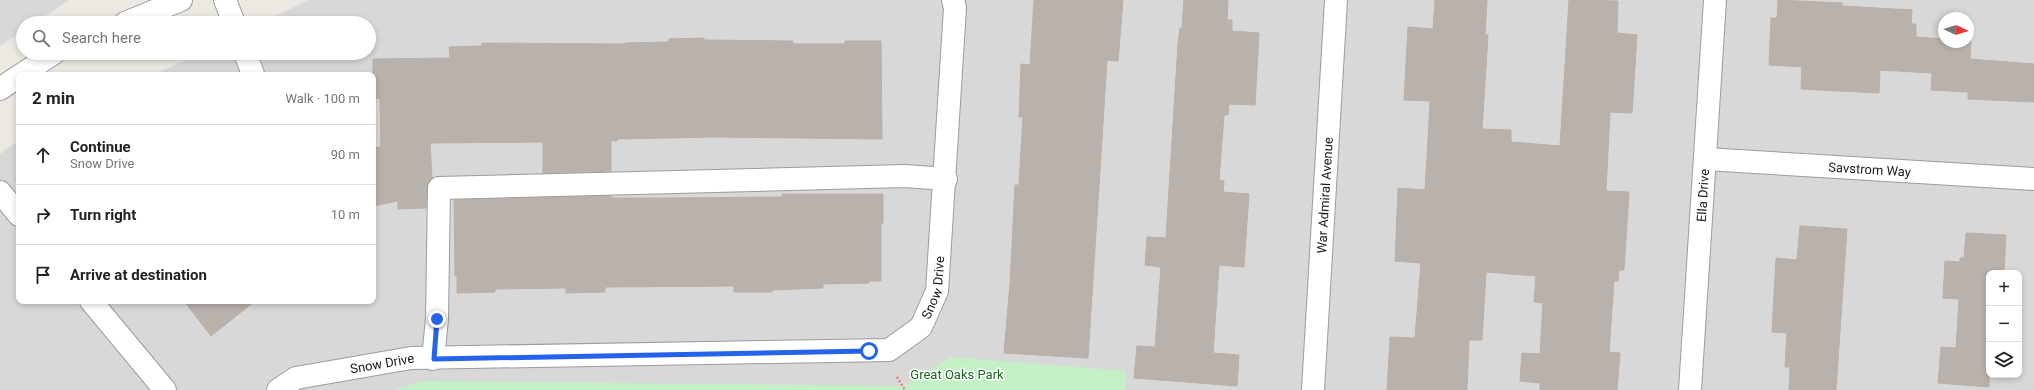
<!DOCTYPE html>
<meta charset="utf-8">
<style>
:root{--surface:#fff;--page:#f2f2f2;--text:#222;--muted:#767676;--line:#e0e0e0}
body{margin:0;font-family:Roboto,sans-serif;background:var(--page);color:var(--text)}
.controls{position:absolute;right:12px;bottom:12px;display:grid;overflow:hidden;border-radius:8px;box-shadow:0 2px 6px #0003}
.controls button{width:36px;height:36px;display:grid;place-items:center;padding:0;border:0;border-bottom:1px solid var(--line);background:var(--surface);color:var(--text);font:20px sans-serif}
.compass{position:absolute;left:1938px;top:12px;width:36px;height:36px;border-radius:50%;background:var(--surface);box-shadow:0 2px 6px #0003;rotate:94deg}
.stop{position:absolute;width:12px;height:12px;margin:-9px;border:3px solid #2563eb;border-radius:50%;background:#fff}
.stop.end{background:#2563eb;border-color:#fff;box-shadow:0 1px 4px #0008}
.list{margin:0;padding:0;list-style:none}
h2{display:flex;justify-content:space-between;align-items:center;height:52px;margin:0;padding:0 16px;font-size:17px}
h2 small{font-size:13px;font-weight:400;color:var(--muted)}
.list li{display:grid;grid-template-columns:26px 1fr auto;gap:12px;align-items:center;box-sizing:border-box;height:60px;padding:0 16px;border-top:1px solid var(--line)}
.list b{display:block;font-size:15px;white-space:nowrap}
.list p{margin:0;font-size:13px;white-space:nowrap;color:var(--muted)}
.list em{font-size:13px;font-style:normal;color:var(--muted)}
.icon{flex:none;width:22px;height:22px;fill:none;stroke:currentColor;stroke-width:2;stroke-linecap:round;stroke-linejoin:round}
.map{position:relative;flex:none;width:2034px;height:390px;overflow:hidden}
.search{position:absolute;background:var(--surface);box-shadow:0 2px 6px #0003;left:16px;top:16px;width:360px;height:44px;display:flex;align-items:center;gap:10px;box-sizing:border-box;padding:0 14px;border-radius:22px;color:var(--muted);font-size:15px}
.panel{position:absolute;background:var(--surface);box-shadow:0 2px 6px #0003;left:16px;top:72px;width:360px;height:232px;border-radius:8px}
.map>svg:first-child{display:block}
.residential{fill:#d9d8d8;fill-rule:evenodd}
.park{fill:#c3f1c5}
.building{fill:#b8b1ac;stroke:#bbafa7}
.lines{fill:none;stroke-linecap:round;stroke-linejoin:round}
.minor-casing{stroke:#9c9c9c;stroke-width:24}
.path{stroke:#e77f78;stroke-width:2.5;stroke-dasharray:2 2;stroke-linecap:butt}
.minor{stroke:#fff;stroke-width:22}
.route{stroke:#2563eb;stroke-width:5}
.labels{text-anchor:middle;stroke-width:3;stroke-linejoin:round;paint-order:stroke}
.street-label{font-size:13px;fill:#1b1b1b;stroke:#fff}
.park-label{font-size:13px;fill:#186a1c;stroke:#fff}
</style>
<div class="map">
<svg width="2034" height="390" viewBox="0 0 2034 390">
<rect width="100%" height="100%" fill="#ece8e2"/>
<path class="residential" d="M 0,0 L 69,0 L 35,23 L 23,23 L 23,31 L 0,46 Z
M 308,0 L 2034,0 L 2034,390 L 0,390 L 0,154 L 10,146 L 19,141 L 19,301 L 373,301 L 373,75 L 154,75 L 199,53 L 369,53 L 369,23 L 261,23 ZM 1944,18 L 1968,18 L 1968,42 L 1944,42 ZM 1989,273 L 2019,273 L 2019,375 L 1989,375 Z"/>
<path class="park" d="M 951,357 L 1126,371 L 1125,390 L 395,390 L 423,381 L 904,386 Z"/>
<path class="building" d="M 1034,0 L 1123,0 L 1118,61 L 1107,60 L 1088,358 L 1004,353 L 1010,284 L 1015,185 L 1019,185 L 1023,117 L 1019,117 L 1021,64 L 1030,65 Z
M 1184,0 L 1228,0 L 1227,20 L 1232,20 L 1232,31 L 1259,33 L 1255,105 L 1229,104 L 1228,115 L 1224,115 L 1219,180 L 1224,181 L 1223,192 L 1249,194 L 1244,267 L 1219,265 L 1213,353 L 1239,355 L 1237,386 L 1134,378 L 1137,346 L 1155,347 L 1161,267 L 1145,265 L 1147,237 L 1166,238 L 1178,43 L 1180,28 L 1182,28 Z
M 1435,0 L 1487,0 L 1485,35 L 1488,35 L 1482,129 L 1511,130 L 1511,142 L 1560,146 L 1569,0 L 1618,1 L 1617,33 L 1637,35 L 1632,113 L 1610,112 L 1606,191 L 1629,192 L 1624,270 L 1619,270 L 1618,281 L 1614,281 L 1609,352 L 1620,353 L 1617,390 L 1540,390 L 1540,383 L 1520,381 L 1522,353 L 1540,354 L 1543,303 L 1534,302 L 1536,276 L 1486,272 L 1482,340 L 1469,340 L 1467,390 L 1387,390 L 1390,337 L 1415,338 L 1421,263 L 1395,261 L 1398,188 L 1425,190 L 1428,140 L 1430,101 L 1404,100 L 1408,27 L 1433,29 Z
M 1778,0 L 1842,3 L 1842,6 L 1912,10 L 1911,24 L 1916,24 L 1916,37 L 1944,39 L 1944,42 L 1971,41 L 1970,59 L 2034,64 L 2034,102 L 1968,99 L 1968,92 L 1931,90 L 1932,73 L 1880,70 L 1879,93 L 1801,89 L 1802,67 L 1769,65 L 1771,18 L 1777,18 Z
M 704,38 L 704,40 L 793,41 L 793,44 L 845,44 L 845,41 L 881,41 L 882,139 L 715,137 L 617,139 L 617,141 L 611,141 L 611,171 L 543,173 L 543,142 L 430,143 L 432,178 L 427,187 L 426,208 L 398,209 L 398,201 L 373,206 L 373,148 L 381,147 L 380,98 L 373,99 L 373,59 L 450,58 L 449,47 L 482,46 L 482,43 L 625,44 L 625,43 L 669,42 L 669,39 Z
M 782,194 L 883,194 L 883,223 L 881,223 L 881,281 L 869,281 L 869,283 L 823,284 L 823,288 L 772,290 L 772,292 L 734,292 L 734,286 L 605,287 L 605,292 L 566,293 L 566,288 L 495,289 L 495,292 L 457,293 L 457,276 L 455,276 L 454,200 L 611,196 L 611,198 L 664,198 L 782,197 Z
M 1800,226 L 1847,229 L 1836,390 L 1789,390 L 1790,367 L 1785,367 L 1787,333 L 1772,332 L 1776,258 L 1797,260 Z
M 1966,233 L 2006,235 L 2004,273 L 1989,273 L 1989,387 L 1938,383 L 1941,347 L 1956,348 L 1959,299 L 1943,298 L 1945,261 L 1960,262 L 1960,258 L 1964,258 Z
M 184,301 L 255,301 L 211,336 Z"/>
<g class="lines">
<defs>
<g id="minor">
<path d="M 225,0 L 234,23"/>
<path d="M 125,23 L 181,0"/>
<path d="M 245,53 L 253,74"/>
<path d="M 21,75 L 54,53"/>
<path d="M 0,89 L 19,76"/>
<path id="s1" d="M 1705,159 L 2034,179"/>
<path d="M 0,192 L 19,215"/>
<path d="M 91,301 L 165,390"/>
<path d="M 433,359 L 437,319 L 439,188 L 905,176 L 946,179"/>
<path id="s2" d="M 278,390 L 296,378 L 411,358 L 889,350 L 921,327 L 937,291 L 955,8 L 953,0"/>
<path id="s3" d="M 1313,390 L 1336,0"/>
<path id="s4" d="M 1690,390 L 1715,0"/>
</g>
</defs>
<use href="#minor" class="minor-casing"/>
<path class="path" d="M 897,377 L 905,390"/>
<use href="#minor" class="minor"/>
</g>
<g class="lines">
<path class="route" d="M 437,319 L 434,359 L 869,351"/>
</g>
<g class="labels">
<g class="street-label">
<text dy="5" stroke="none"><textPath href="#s1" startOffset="165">Savstrom Way</textPath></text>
<text dy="5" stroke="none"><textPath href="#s3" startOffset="195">War Admiral Avenue</textPath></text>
<text dy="5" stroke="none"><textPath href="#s4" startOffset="195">Ella Drive</textPath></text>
<text dy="5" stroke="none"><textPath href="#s2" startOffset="698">Snow Drive</textPath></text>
<text dy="5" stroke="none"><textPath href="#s2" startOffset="109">Snow Drive</textPath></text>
</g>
<g class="park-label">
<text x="957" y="379">Great Oaks Park</text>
</g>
</g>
</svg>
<div class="controls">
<button>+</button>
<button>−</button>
<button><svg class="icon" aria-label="layers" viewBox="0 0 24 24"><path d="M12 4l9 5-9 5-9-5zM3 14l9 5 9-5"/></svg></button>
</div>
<svg class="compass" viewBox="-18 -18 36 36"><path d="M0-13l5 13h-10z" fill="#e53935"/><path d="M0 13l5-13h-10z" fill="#767676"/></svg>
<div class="stop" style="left:869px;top:351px"></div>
<div class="stop end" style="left:437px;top:319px"></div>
<div class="search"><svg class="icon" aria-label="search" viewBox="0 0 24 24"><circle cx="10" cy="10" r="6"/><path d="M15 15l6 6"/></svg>Search here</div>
<section class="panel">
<h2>2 min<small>Walk · 100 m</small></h2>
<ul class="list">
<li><svg class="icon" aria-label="ahead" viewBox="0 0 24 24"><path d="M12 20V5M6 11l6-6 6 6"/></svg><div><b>Continue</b><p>Snow Drive</p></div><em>90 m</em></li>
<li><svg class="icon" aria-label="right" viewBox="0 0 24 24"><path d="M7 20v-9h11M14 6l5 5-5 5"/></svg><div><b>Turn right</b></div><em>10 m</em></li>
<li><svg class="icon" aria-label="arrive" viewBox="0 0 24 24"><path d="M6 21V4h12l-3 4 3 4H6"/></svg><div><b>Arrive at destination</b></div></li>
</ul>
</section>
</div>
